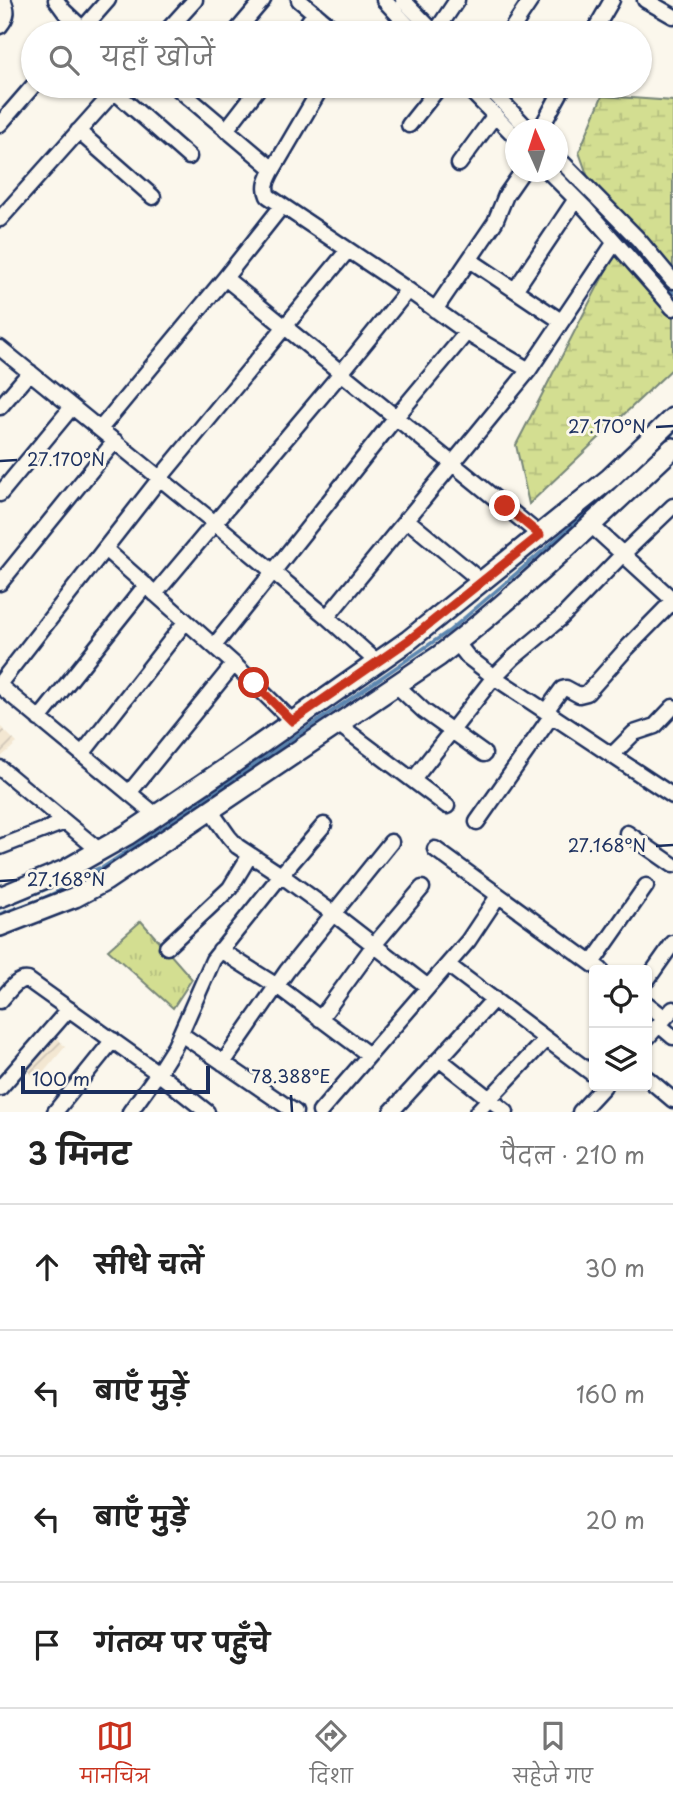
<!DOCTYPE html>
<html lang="hi">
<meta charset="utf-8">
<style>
:root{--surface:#fff;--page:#f2f2f2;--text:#222;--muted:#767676;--line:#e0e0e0;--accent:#c8321e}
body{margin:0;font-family:"Playpen Sans","Playpen Sans Deva",sans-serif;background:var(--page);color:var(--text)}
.controls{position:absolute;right:21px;bottom:21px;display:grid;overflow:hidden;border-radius:7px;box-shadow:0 2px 5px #0004}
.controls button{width:63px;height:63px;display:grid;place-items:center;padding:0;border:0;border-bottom:2px solid var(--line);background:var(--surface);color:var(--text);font:35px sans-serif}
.compass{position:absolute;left:505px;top:119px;width:63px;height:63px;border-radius:50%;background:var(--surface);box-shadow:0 2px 5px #0004;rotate:357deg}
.scale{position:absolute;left:21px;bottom:18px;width:189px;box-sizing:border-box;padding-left:7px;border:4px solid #1b2f5e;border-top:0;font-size:19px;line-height:24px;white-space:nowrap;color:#1b2f5e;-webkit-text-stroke:5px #fbf7ec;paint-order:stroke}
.stop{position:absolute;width:21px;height:21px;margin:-16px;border:5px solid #c8321e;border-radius:50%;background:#fff}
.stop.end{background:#c8321e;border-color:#fff;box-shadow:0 2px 7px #0008}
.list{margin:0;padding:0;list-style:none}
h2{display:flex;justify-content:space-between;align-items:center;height:91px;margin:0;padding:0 28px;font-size:30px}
h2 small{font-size:23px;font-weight:400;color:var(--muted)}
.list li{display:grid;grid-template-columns:46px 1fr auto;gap:21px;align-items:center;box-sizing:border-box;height:126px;padding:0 28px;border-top:2px solid var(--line)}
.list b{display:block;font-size:26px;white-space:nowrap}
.list em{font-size:23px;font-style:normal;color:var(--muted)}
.icon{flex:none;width:38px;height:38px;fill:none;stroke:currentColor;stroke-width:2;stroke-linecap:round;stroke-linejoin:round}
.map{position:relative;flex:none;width:673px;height:1112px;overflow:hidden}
.search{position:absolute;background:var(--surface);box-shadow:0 2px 5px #0004;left:21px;right:21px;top:21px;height:77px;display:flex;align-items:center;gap:18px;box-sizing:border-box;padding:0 24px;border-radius:38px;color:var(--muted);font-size:26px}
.sheet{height:595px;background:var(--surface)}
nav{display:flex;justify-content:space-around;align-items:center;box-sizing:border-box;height:98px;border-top:2px solid var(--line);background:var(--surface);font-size:19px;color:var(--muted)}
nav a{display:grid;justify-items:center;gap:4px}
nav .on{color:var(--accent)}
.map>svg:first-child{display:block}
.industrial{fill:url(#industrial-furrows)}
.grass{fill:url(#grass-tufts);stroke:#778678;stroke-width:2}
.wetland{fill:url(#wetland-marsh);stroke:#778678;stroke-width:2}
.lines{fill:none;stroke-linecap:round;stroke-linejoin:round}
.stream{stroke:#5c86b0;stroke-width:3.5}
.street-casing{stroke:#1b2f5e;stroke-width:19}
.secondary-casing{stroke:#1b2f5e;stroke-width:24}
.street{stroke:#fbf7ec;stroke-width:14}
.secondary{stroke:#fbf7ec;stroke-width:19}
.route{stroke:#c8321e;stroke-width:9}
.ticks{fill:none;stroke:#1b2f5e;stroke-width:2.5}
.ticks-label{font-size:18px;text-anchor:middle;fill:#1b2f5e;stroke:#fbf7ec;stroke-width:6;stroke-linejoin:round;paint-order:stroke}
</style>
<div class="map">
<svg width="673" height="1112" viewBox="0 0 673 1112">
<defs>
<pattern id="industrial-furrows" width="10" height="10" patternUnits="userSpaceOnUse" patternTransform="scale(1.75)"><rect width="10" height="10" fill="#f3e7d2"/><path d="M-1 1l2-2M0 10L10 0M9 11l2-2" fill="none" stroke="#d0c6b7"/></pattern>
<pattern id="grass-tufts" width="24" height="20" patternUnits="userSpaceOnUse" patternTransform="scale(1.75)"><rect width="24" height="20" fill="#d3de91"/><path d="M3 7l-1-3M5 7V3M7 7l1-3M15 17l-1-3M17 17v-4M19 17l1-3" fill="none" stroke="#b5bf7f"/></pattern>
<pattern id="wetland-marsh" width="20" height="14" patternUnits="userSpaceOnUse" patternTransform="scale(1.75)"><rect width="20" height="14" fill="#d3de91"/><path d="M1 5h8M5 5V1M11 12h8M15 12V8" fill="none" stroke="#b5bf7f"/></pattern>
</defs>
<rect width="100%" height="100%" fill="#fbf7ec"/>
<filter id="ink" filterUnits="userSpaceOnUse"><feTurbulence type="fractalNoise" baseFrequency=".0143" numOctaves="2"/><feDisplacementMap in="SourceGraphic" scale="14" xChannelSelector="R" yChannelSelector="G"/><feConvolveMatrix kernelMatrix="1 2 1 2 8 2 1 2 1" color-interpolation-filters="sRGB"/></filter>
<g filter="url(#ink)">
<path class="industrial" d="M 1,727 L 17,743 L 0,758 L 0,728 Z
M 55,1035 L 65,1047 L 37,1080 L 27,1070 Z"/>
<path class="grass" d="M 141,921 L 192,979 L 173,1008 L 108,950 Z"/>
<path class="wetland" d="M 602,96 L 673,101 L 673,368 L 529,504 L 516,445 L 615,253 L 579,152 Z"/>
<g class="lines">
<path class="stream" d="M 613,223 L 673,293
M 0,908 L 99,868
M 0,914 L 39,900 L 87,878 L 162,828 L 449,631 L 594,507 L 673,433"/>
<defs>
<path id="street" d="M 56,0 L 64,11 L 83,29
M 299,0 L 338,33
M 384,0 L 415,33
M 403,0 L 435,33
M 645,0 L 673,16
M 0,26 C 8,16 8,11 3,0
M 79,33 L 108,0
M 165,33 L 195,0
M 235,33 L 263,0
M 300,33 L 315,13
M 435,33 L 457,0
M 509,33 L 531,0
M 593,33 L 612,0
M 175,86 L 273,169
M 322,86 L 271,173 C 267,181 264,187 268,196 L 408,290 L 475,338 L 529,370
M 466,86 L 516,137
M 487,86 L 529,130
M 114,91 L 189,157
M 0,124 L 33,86
M 409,125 L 440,86
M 226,130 L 260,86
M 540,130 L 564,86
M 78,131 L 153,197
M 558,158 L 638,239 L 673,281
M 459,164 L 495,115
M 549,172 L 586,209 L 673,308
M 0,219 L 119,86
M 470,260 L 561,321
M 225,278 L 540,535
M 515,290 L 576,199
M 435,310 L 495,222 L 506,195 L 522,172
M 0,348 L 216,524 L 327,617 L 377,662
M 0,407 L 30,372
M 100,429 L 225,278 L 282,206
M 0,494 L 72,407
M 406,519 L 482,582
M 591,525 L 673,600
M 105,549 L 234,664 L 292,721
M 0,583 L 115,441
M 155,594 L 341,373 L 408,290
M 327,617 L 529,370 L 615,242
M 457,643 L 468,657 L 494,677 L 673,796
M 214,646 L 396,417 L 467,332
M 0,683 L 160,478 L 348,250
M 396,685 L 424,711 L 484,754
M 0,686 L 157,816
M 546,711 L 562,689 L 566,688 L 579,695 L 587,693 L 627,648 L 673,601
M 39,719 L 146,585
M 338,724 L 447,806
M 82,754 L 186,621
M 612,755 L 634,733 L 655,726 L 673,707
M 0,768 L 100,851 L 95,853
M 413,780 L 494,677 L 513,658 L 561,618 L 623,554 L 673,506
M 129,793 L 234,664
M 210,810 L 229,837 L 237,846 L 281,875 L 334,914 L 428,987
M 477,822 L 552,715
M 627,833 L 673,865
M 0,847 L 65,822
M 435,849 L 601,970
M 167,947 L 230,888 L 250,855
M 220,950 L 277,986 L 369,1055
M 592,963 L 646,886
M 448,965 L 594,1075
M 647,980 L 673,943
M 0,1001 C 8,993 16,978 28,980 L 158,1073 L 207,1112
M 647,1004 L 665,1018
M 320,1019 L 374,945 L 422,888
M 659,1025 L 673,1037
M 181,1034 L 295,1112
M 647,1038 L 673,1009
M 439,1059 L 506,1112
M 223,1063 L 287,971 L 391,842
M 647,1078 L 673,1100
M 0,1088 L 69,1009
M 55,1112 L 113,1040
M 130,1112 L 158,1073 L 175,1046 L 213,960 L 281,875 L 324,825
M 320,1112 L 468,941 L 498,896
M 391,1112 L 494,999
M 477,1112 L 546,1039
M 580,1112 L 604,1086"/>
<path id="secondary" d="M 0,897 L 65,870 L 127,835 L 225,769 L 409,640 L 610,478 L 673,418
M 0,926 L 75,897 L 105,881 L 439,656 C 522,592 597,519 673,448"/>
</defs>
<use href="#street" class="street-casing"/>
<use href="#secondary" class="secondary-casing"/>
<use href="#street" class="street"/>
<use href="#secondary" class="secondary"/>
</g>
</g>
<g class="lines" filter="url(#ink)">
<path class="route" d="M 254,683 L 292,721 L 409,640 L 540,535 L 505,506"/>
</g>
<path class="ticks" d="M 656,427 L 673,426M 0,461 L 17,460M 656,846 L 673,845M 0,881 L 17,880M 291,1095 L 292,1112"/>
<g class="ticks-label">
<text x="607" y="433">27.170°N</text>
<text x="66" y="466">27.170°N</text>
<text x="607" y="852">27.168°N</text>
<text x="66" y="886">27.168°N</text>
<text x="291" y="1083">78.388°E</text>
</g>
</svg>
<div class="controls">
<button><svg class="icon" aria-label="locate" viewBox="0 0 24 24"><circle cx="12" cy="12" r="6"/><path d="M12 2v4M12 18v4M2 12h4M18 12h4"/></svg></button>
<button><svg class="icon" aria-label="layers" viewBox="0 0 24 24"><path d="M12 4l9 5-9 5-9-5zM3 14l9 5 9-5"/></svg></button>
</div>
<svg class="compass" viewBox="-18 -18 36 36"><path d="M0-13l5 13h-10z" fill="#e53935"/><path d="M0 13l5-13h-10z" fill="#767676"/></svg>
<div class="scale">100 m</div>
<div class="stop" style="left:254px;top:683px"></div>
<div class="stop end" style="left:505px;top:506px"></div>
<div class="search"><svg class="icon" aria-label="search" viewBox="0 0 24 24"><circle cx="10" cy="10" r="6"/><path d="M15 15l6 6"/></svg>यहाँ खोजें</div>
</div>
<section class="sheet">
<h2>3 मिनट<small>पैदल · 210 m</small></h2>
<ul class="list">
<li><svg class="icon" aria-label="ahead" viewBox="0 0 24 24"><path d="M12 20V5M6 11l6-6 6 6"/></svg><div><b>सीधे चलें</b></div><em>30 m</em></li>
<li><svg class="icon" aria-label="left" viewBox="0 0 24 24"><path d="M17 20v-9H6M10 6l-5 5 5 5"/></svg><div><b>बाएँ मुड़ें</b></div><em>160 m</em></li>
<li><svg class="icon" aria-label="left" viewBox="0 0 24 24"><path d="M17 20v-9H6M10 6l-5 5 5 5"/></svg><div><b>बाएँ मुड़ें</b></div><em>20 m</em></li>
<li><svg class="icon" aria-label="arrive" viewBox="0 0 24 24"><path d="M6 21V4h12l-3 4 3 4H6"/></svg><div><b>गंतव्य पर पहुँचे</b></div></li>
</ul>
</section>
<nav>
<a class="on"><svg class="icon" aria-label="map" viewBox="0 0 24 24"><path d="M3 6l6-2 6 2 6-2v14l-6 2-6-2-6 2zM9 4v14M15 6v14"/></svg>मानचित्र</a>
<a><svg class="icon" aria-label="directions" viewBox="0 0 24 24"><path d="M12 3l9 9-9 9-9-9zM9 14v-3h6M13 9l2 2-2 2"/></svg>दिशा</a>
<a><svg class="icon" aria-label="saved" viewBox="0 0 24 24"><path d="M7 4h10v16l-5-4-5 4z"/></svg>सहेजे गए</a>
</nav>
